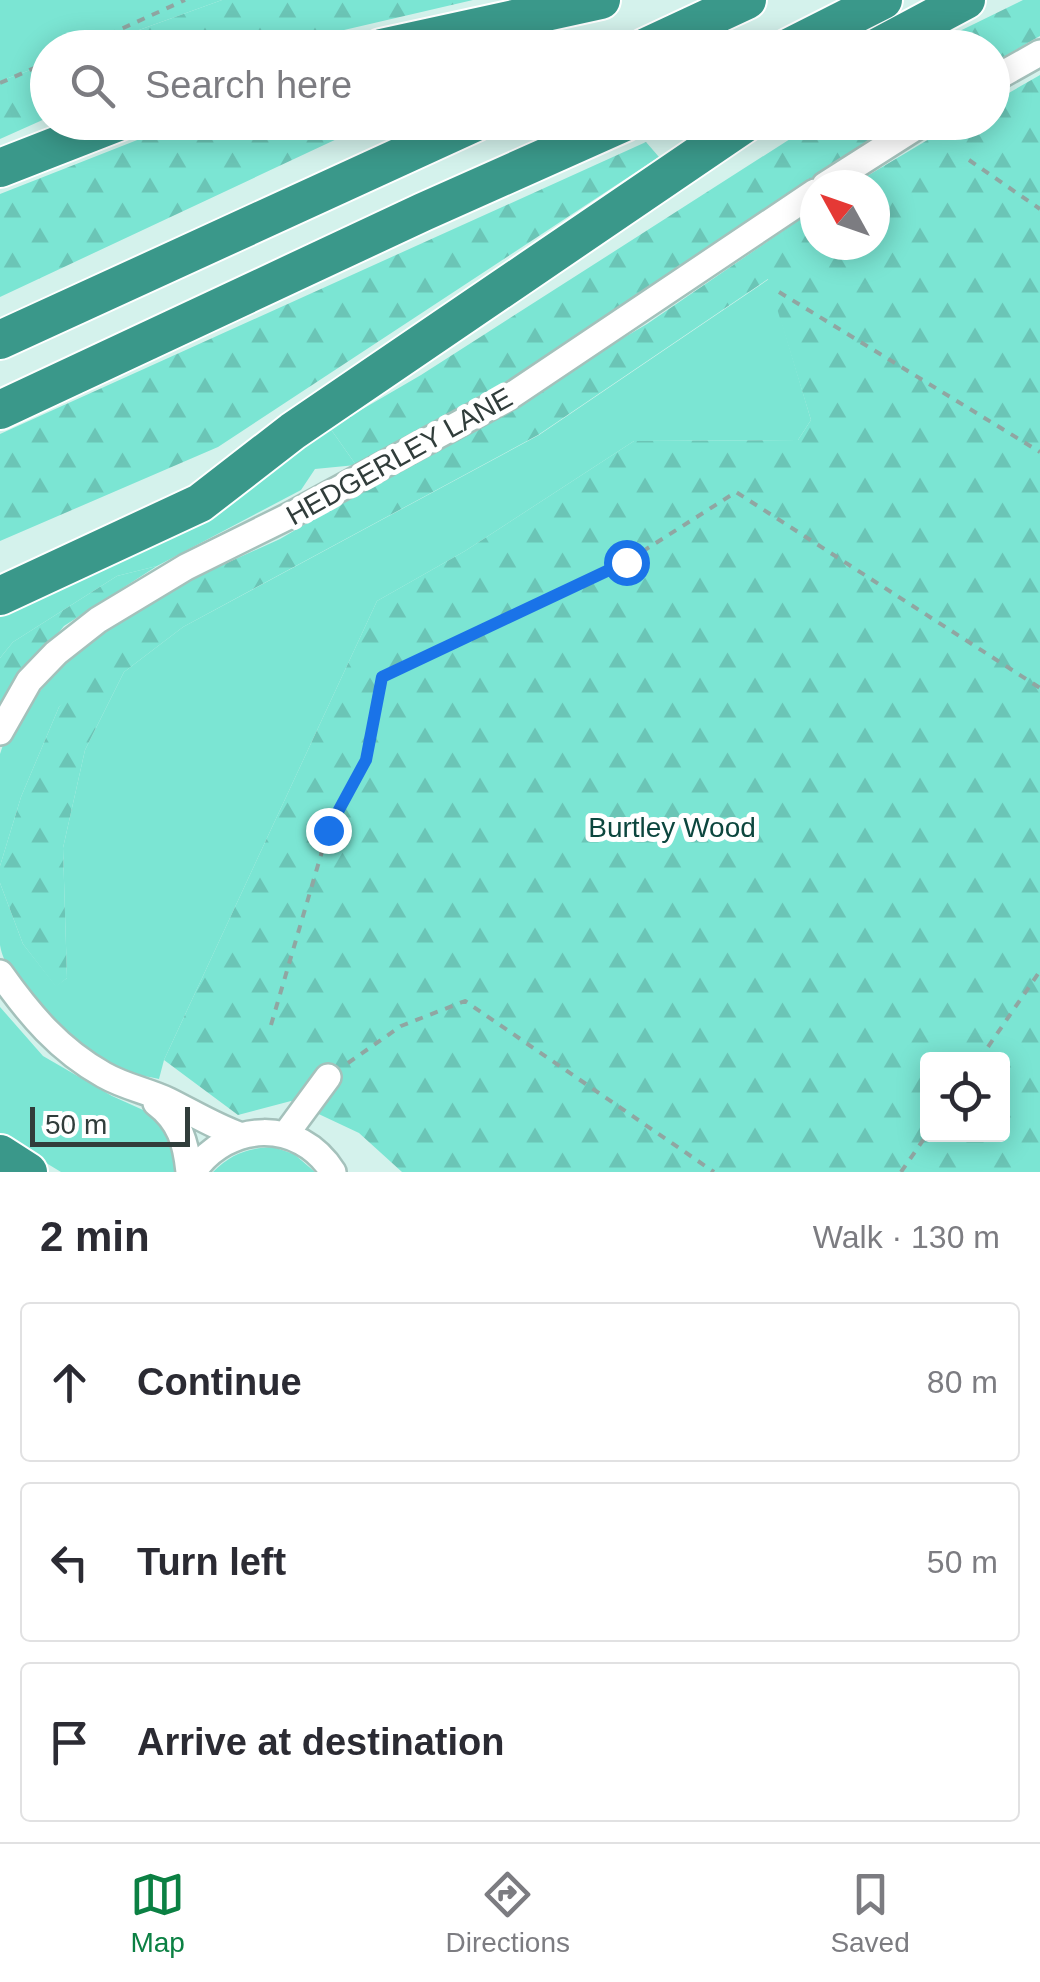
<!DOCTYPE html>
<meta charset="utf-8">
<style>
:root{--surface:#fff;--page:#f2f2f3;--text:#2b2b33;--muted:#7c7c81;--line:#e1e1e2;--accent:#0b8043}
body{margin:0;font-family:Arial,sans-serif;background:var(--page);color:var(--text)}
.controls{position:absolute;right:30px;bottom:30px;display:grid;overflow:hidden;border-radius:10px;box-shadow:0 5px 25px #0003}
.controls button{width:90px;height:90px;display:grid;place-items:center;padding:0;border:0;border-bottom:2px solid var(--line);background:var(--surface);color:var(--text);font:50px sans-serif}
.compass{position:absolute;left:800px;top:170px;width:90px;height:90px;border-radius:50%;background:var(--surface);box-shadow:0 5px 25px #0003;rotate:310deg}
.scale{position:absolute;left:30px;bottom:25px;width:160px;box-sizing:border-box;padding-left:10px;border:5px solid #313d3b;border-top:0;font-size:28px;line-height:35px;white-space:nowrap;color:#313d3b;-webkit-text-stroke:8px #fff;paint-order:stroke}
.stop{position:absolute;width:30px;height:30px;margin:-22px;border:8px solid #1a73e8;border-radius:50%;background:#fff}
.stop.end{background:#1a73e8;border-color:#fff;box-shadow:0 2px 10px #0008}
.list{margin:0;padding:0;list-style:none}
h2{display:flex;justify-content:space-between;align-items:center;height:130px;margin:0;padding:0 40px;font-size:42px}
h2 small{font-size:32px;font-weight:400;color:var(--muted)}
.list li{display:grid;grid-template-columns:65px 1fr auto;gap:30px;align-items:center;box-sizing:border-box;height:160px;margin:0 20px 20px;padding:0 20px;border:2px solid var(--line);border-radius:10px}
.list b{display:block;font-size:38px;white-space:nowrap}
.list em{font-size:32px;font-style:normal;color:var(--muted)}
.icon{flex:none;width:55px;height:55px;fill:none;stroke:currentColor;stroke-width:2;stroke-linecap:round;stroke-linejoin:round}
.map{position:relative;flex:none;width:1040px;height:1172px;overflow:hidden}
.search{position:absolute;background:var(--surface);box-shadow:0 5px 25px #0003;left:30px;right:30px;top:30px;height:110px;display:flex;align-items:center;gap:25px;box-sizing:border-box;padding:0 35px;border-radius:55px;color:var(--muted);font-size:38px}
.sheet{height:670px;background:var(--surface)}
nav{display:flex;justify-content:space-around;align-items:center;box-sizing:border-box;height:140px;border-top:2px solid var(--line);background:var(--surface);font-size:28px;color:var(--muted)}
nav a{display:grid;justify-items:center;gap:5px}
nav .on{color:var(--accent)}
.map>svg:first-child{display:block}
.grass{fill:#7be5d3}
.forest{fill:url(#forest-firs);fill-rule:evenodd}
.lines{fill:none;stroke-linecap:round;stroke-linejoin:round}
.minor-casing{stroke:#a4c1bb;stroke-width:30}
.highway-casing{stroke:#fff;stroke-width:42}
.path{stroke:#90a6a2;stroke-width:4;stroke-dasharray:8 8;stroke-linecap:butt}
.minor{stroke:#fff;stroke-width:25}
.highway{stroke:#3a988a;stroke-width:38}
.route{stroke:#1a73e8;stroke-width:12}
.labels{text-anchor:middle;stroke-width:10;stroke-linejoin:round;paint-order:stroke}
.street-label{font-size:28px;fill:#313d3b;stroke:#fff}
.park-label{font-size:28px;fill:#0c463e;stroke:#fff}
</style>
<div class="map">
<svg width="1040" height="1172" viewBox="0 0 1040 1172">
<defs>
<pattern id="forest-firs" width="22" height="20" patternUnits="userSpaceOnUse" patternTransform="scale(2.5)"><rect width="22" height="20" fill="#7be5d3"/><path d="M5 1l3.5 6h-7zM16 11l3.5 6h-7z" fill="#6bc5b6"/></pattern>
</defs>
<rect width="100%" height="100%" fill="#d4f2ec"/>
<path class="grass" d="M 0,0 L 222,0 L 92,47 L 48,48 L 47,64 L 0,81 Z
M 769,279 L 811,420 L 798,440 L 634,441 L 465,551 L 377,601 L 164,1060 L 159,1079 C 147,1076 133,1075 121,1070 C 84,1055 6,987 0,945 C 0,925 0,903 0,883 L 23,944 L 56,986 L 67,978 L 63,848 L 85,750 L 124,672 L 183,627 L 539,435 Z
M 330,428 L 356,465 L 315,469 L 301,490 L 157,566 L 117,576 L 13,642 L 0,658 L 0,614 L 212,512 Z
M 178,585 L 59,707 L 21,797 L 0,866 L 0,754 L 8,730 L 65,661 L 120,620 Z
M 0,1007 L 43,1056 L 112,1096 L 152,1114 L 175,1143 L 174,1172 L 61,1172 L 0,1135 Z
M 273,1147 L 294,1154 L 315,1172 L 213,1172 C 231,1154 247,1148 273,1147 Z"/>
<path class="forest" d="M 222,0 L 473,0 L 271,47 L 92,47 Z
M 1023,0 L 1040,0 L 1040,36 L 993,63 L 992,48 L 927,47 Z
M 47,64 L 47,118 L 0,139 L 0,81 Z
M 1040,75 L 1040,1172 L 402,1172 L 359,1133 L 291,1101 L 238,1115 L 164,1060 L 377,601 L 465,551 L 634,441 L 798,440 L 811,420 L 768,279 L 538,435 L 183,627 L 124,672 L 85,750 L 63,848 L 67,978 L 56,987 L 23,944 L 0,883 L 0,866 L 21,797 L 59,707 L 115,633 L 178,585 L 280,539 L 647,324 L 815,209 L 815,245 L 875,245 L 875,185 L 852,185 L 956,123 L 992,122 L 993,102 ZM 928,1060 L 1002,1060 L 1002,1134 L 928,1134 Z
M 183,122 L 371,123 L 0,297 L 0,194 Z
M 815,123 L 898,123 L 522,373 L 374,456 L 356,465 L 330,428 L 421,375 Z
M 646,142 L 659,157 L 218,447 L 0,541 L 0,434 Z
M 157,566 L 64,626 L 0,703 L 0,658 L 13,642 L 117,576 Z"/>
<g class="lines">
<defs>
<path id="minor" d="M 992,80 L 1040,53
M 825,185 L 924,122
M 0,732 L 29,681 L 56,653 L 98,620 L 186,567 L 291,515 L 512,395 L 815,192
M 0,973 C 29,1014 59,1050 104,1075 C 125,1087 148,1091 169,1101 C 193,1113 214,1126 239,1135
M 156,1103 C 180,1121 186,1143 189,1172
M 286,1134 L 328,1077
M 193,1172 C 228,1121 299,1118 333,1172"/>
<path id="highway" d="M 381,48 L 601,0
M 644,48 L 747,0
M 788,48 L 883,0
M 876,48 L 966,0
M 0,168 L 118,122
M 0,340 L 476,122
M 0,410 L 423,212 L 625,122
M 0,596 L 200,503 L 293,431 L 747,122
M 0,1154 L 28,1172"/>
</defs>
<use href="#minor" class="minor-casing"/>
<use href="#highway" class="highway-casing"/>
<path class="path" d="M 79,48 L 185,0
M 0,83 L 48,62
M 969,160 L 1040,209
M 779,292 L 1040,452
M 271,1025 L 328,831 L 365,759 L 382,677 L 626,562 L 736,492 L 1040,688
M 979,1060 L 1040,971
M 348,1063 L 401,1026 L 465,1001 L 714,1172
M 901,1172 L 928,1133"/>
<use href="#minor" class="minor"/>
<use href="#highway" class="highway"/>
</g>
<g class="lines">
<path class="route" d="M 328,830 L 366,760 L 382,677 L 626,562"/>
</g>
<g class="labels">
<g class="street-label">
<text transform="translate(399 456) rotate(-29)" y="10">HEDGERLEY LANE</text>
</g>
<g class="park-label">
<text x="672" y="837">Burtley Wood</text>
</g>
</g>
</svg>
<div class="controls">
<button><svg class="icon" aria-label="locate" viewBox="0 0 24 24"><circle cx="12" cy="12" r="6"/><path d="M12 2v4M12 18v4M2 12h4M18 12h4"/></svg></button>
</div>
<svg class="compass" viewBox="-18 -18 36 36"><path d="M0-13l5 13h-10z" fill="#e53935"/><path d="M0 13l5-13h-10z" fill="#7c7c81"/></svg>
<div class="scale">50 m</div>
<div class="stop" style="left:626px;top:562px"></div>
<div class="stop end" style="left:328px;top:830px"></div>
<div class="search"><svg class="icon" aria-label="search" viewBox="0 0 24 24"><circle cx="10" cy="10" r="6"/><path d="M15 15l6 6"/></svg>Search here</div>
</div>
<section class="sheet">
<h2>2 min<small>Walk · 130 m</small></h2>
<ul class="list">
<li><svg class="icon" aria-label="ahead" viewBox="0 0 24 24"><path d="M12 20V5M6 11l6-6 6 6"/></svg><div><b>Continue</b></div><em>80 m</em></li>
<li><svg class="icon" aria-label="left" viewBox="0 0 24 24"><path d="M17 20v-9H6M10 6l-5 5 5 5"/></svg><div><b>Turn left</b></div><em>50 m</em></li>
<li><svg class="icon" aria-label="arrive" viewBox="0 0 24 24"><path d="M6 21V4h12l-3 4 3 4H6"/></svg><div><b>Arrive at destination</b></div></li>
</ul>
</section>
<nav>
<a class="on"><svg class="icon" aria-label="map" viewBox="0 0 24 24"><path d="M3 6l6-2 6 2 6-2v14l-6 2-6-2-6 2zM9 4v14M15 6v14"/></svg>Map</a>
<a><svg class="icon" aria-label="directions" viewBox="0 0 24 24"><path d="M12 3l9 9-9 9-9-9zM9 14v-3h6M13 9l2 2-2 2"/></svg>Directions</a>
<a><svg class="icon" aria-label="saved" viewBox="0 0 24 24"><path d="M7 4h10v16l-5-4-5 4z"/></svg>Saved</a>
</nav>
